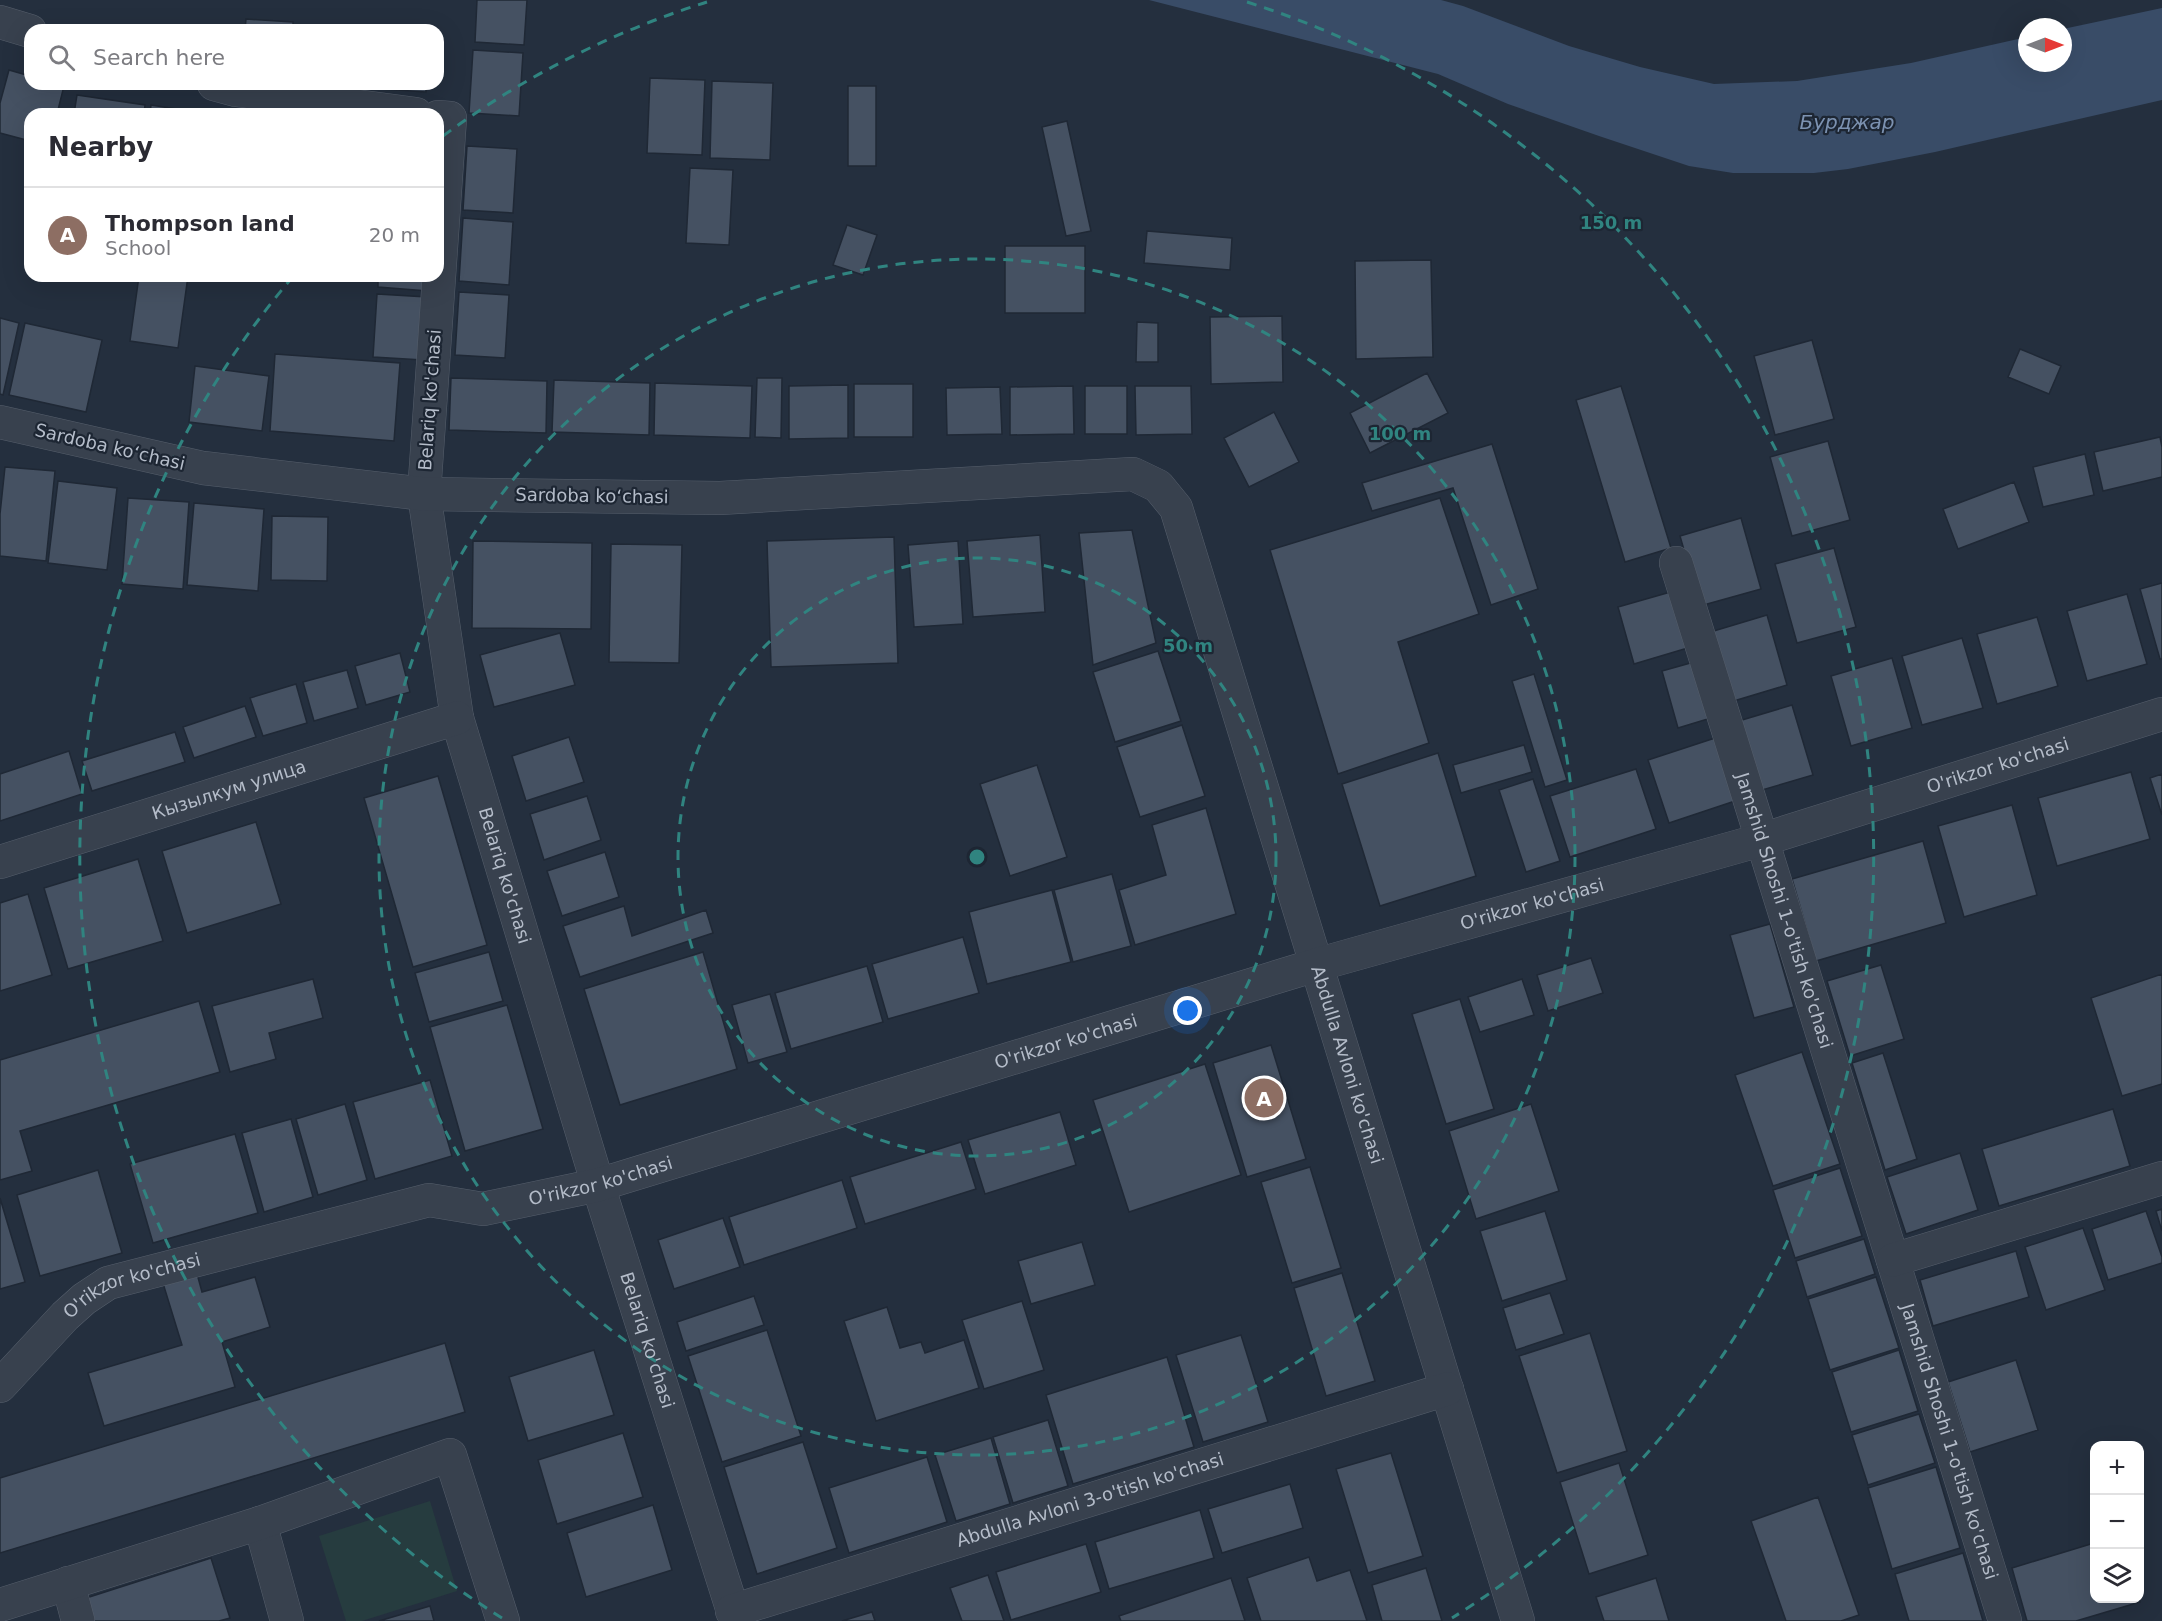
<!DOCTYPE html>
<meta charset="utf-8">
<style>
:root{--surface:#fff;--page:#f2f2f3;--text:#2b2b33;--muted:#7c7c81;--line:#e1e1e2;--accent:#1a73e8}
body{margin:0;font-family:"DejaVu Sans",sans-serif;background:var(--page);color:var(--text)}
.controls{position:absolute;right:18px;bottom:18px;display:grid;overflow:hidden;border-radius:12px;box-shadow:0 6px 24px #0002}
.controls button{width:54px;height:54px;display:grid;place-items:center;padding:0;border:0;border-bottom:2px solid var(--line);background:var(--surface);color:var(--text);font:30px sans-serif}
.compass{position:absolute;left:2018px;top:18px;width:54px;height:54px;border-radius:50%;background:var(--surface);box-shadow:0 6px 24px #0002;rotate:90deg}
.you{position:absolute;left:1188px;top:1011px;width:21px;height:21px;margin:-15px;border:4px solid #fff;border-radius:50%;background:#1a73e8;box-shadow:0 0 0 9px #1a73e833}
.badge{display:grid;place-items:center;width:39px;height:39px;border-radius:50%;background:var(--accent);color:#fff;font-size:20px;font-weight:700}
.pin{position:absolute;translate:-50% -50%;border:3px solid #fff;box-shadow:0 2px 6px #0006}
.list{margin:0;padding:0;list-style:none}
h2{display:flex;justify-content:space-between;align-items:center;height:78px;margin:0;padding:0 24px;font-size:26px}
h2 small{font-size:20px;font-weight:400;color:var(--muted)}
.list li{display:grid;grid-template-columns:39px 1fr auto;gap:18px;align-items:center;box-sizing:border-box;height:96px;padding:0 24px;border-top:2px solid var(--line)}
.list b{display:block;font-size:22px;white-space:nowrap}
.list p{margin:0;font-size:20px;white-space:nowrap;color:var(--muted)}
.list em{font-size:20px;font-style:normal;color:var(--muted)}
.icon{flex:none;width:33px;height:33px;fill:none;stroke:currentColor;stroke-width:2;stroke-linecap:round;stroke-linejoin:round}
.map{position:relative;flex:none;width:2162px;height:1621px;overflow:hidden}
.search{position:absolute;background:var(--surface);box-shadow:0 6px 24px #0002;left:24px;top:24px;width:420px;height:66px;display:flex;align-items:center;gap:15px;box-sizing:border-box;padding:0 21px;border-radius:18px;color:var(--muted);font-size:22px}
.panel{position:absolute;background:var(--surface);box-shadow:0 6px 24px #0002;left:24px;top:108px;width:420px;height:174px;border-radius:18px}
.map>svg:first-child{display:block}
.green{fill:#263c3f}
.water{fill:#394c67}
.building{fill:#455162;stroke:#1f2835;stroke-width:1.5}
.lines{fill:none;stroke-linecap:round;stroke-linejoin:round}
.minor-casing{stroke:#565f6c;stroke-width:34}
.minor{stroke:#38414e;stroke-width:33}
.ring{fill:none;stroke:#308480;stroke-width:3;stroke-dasharray:10 8}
.labels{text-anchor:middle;stroke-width:4.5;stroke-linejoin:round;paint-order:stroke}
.street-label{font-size:18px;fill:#b4bcc9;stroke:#1d2633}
.water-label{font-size:20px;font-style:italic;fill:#7c92b1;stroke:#1d2633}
.centre{fill:#308480;stroke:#1d2633;stroke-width:3}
.ring-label{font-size:18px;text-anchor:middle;font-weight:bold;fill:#308480;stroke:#1d2633;stroke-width:4.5;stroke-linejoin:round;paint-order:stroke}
</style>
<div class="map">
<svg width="2162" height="1621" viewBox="0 0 2162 1621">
<rect width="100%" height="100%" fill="#242f3e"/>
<path class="green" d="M 430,1501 L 457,1591 L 362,1621 L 346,1621 L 319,1536 Z"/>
<path class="water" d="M 1149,0 L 1441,0 L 1463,6 L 1569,46 L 1640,67 L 1714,84 L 1797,81 L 1911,63 L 2027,37 L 2027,63 L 2063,63 L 2063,29 L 2162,8 L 2162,100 L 1935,152 L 1848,169 L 1814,173 L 1733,173 L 1689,166 L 1599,136 L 1508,104 L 1438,74 Z"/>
<path class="building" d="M 477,0 L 527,0 L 524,45 L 475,42 Z
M 246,19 L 293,22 L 293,30 L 245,30 Z
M 473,50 L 523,53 L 519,116 L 469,113 Z
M 9,70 L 30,76 L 30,84 L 64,86 L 57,114 L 30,114 L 30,141 L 0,133 L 0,103 Z
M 650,78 L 705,80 L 702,155 L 647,153 Z
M 712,81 L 773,83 L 770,160 L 710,158 Z
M 351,84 L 426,84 L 426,92 L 351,87 Z
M 848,86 L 876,86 L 876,166 L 848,166 Z
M 77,95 L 145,105 L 144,114 L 74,114 Z
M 151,105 L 207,114 L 150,114 Z
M 1067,121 L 1091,231 L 1066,236 L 1042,127 Z
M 467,146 L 517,149 L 513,213 L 463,210 Z
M 690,168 L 733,170 L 729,245 L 686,243 Z
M 463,218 L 513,222 L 509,285 L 459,281 Z
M 847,225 L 877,235 L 863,275 L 833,265 Z
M 1147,231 L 1232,238 L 1230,270 L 1144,263 Z
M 1005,246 L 1085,246 L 1085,313 L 1005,313 Z
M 1431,260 L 1433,357 L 1356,359 L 1355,261 Z
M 139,276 L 188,276 L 178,348 L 130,341 Z
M 303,276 L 332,276 L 332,279 Z
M 378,276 L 428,276 L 428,291 L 378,287 Z
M 459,292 L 509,295 L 505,358 L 455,355 Z
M 377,294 L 427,297 L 423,360 L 373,357 Z
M 1282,316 L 1283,382 L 1211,384 L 1210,317 Z
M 0,318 L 19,323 L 3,395 L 0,394 Z
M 1137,322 L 1158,323 L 1158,362 L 1136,362 Z
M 25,323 L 102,340 L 86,412 L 9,395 Z
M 1812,340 L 1834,419 L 1775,435 L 1754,356 Z
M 2020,349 L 2061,366 L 2049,394 L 2008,377 Z
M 275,354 L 400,363 L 394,441 L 270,431 Z
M 195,366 L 269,376 L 262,431 L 189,422 Z
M 1427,373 L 1448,413 L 1370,453 L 1350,413 Z
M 451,378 L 547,381 L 546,433 L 449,430 Z
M 757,378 L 782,378 L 781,438 L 755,437 Z
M 554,380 L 650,383 L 649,435 L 552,432 Z
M 655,383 L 752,386 L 750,438 L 654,435 Z
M 854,384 L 913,384 L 913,437 L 854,437 Z
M 848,385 L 848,438 L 789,439 L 789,386 Z
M 1073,386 L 1074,434 L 1010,435 L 1010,387 Z
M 1085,386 L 1127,386 L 1127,434 L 1085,434 Z
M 1135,386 L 1191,386 L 1192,434 L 1136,435 Z
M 1621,386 L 1671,548 L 1625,562 L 1576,400 Z
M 1000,387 L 1002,434 L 947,435 L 946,388 Z
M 1274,412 L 1299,462 L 1249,487 L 1224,438 Z
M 2160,437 L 2162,447 L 2162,477 L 2103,491 L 2094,452 Z
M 1828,441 L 1850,520 L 1792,536 L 1770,457 Z
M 1492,444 L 1538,589 L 1491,605 L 1453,488 L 1372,511 L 1362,483 Z
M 2085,454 L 2094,495 L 2043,507 L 2033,467 Z
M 5,467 L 55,471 L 46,561 L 0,556 L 0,514 Z
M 58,481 L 117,488 L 107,570 L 48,563 Z
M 2014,482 L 2029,522 L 1958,549 L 1943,509 Z
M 128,498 L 189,502 L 183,589 L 122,584 Z
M 1440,498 L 1479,614 L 1398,642 L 1429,743 L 1338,774 L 1270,550 Z
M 194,503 L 264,509 L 258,591 L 187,585 Z
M 272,516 L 328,517 L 327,581 L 271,580 Z
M 1741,518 L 1761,589 L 1700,606 L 1680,536 Z
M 1132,530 L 1156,643 L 1093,665 L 1079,533 Z
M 1040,535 L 1045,612 L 973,617 L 967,541 Z
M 894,537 L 898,663 L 771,667 L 767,541 Z
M 473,541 L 592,543 L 591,629 L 472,628 Z
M 958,541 L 963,624 L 914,627 L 908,545 Z
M 611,544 L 682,545 L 679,663 L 609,662 Z
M 1834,548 L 1856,627 L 1797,643 L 1775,564 Z
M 2162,583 L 2162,659 L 2160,659 L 2140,589 Z
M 1674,591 L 1691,647 L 1634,664 L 1618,607 Z
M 2127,594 L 2147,664 L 2087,681 L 2067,611 Z
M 1767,615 L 1787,685 L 1727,703 L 1707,633 Z
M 2037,617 L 2058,686 L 1997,704 L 1977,634 Z
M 560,633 L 575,685 L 494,707 L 480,655 Z
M 1962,638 L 1983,708 L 1922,725 L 1902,656 Z
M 1158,651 L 1181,721 L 1115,742 L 1093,672 Z
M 400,653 L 410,692 L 366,705 L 355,666 Z
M 1892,658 L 1912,728 L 1851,746 L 1831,676 Z
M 1694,662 L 1711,718 L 1678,728 L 1662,671 Z
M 347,670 L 358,708 L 314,721 L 303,682 Z
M 1534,674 L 1567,780 L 1545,787 L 1512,681 Z
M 296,684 L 307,723 L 263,736 L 250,698 Z
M 1792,705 L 1813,775 L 1752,793 L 1732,723 Z
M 245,706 L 256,737 L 194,758 L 183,727 Z
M 1182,725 L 1205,796 L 1140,817 L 1117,747 Z
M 175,732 L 185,762 L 92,791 L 82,761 Z
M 569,737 L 584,782 L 526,801 L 512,756 Z
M 1715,738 L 1735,801 L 1669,823 L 1648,760 Z
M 1524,745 L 1532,772 L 1461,793 L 1453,765 Z
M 69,751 L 82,794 L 0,821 L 0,774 Z
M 1438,753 L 1476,876 L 1380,906 L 1342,784 Z
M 1037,765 L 1067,857 L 1010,876 L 980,784 Z
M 1636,769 L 1656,829 L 1570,857 L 1550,796 Z
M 2131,772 L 2150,839 L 2057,866 L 2038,798 Z
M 2162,774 L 2162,815 L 2150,778 Z
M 438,776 L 487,945 L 413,967 L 364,798 Z
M 1533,779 L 1560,861 L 1526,872 L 1499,790 Z
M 587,796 L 601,840 L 544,860 L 530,814 Z
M 2012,805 L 2037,895 L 1964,917 L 1938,826 Z
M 1206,808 L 1236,914 L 1135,945 L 1119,890 L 1166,875 L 1152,825 Z
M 256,822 L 281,904 L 187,933 L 162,851 Z
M 1923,841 L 1946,923 L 1816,961 L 1792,879 Z
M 605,852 L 619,897 L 562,916 L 547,871 Z
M 138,859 L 163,941 L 68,969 L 44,888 Z
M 1112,874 L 1131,946 L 1073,962 L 1054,890 Z
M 1052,890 L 1071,962 L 987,984 L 969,912 Z
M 28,894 L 52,975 L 0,991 L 0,903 Z
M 624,906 L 632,936 L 706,910 L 713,933 L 580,977 L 563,926 Z
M 1770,924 L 1794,1007 L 1754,1018 L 1730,935 Z
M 963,937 L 979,993 L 888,1019 L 872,964 Z
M 489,952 L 503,1001 L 429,1022 L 415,973 Z
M 703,952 L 737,1069 L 620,1105 L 584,989 Z
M 1591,958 L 1603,993 L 1548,1011 L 1537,975 Z
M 1881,965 L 1904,1039 L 1850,1056 L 1827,981 Z
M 867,966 L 883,1022 L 791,1049 L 775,993 Z
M 2162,974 L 2162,1084 L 2122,1096 L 2091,998 Z
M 313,979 L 323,1018 L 269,1033 L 276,1059 L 230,1072 L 212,1006 Z
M 1522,979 L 1534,1015 L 1480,1032 L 1468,997 Z
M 770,994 L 787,1052 L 748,1063 L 732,1005 Z
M 1460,999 L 1494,1109 L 1446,1124 L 1412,1014 Z
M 199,1001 L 220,1072 L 20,1131 L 32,1171 L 0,1180 L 0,1060 Z
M 507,1005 L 543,1129 L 465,1151 L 430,1027 Z
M 1271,1045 L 1306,1159 L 1247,1177 L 1213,1063 Z
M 1802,1052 L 1840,1164 L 1773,1186 L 1735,1075 Z
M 1883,1053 L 1917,1159 L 1885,1170 L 1852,1063 Z
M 1205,1064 L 1241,1175 L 1129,1212 L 1093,1100 Z
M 430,1080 L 452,1156 L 375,1179 L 353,1102 Z
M 345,1104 L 367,1180 L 318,1195 L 296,1119 Z
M 1531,1104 L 1559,1191 L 1476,1219 L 1449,1131 Z
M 2113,1109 L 2130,1166 L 1999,1206 L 1982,1149 Z
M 1060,1112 L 1076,1165 L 985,1194 L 968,1140 Z
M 291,1119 L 313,1197 L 264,1212 L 242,1133 Z
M 235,1134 L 258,1213 L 153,1243 L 130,1164 Z
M 961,1142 L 976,1189 L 865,1224 L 850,1177 Z
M 1960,1153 L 1978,1210 L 1906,1234 L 1887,1177 Z
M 1310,1167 L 1341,1268 L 1292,1283 L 1261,1182 Z
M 1840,1168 L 1862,1236 L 1795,1258 L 1773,1190 Z
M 98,1170 L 122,1253 L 40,1276 L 17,1195 Z
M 842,1180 L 857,1228 L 744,1265 L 729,1217 Z
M 0,1198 L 25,1282 L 0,1289 Z
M 2162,1209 L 2162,1231 L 2156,1211 Z
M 1545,1211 L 1567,1280 L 1502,1301 L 1480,1231 Z
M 2146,1211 L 2162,1257 L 2162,1263 L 2108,1280 L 2092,1229 Z
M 723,1218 L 740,1267 L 674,1289 L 658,1240 Z
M 2083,1228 L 2105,1290 L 2046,1310 L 2025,1247 Z
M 1864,1239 L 1875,1274 L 1807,1297 L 1796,1261 Z
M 1082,1242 L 1095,1285 L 1031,1304 L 1018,1261 Z
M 2016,1251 L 2029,1297 L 1933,1326 L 1920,1280 Z
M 196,1270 L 202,1292 L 255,1277 L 270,1327 L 222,1342 L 235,1387 L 104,1426 L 88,1373 L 182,1345 L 162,1280 Z
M 1342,1273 L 1375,1381 L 1326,1396 L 1294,1288 Z
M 1876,1277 L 1899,1348 L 1830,1370 L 1808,1299 Z
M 1550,1293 L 1564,1334 L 1516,1350 L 1503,1308 Z
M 754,1296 L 764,1325 L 686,1351 L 677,1322 Z
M 1022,1301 L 1044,1370 L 984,1389 L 962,1320 Z
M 887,1307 L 900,1348 L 921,1342 L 925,1353 L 964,1340 L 979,1388 L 876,1421 L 844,1321 Z
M 767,1330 L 801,1436 L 722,1462 L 688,1356 Z
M 1590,1333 L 1627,1451 L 1557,1473 L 1519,1356 Z
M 1241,1335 L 1268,1422 L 1203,1442 L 1176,1355 Z
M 445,1343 L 465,1412 L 0,1553 L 0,1478 Z
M 594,1350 L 614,1415 L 528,1441 L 509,1377 Z
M 1899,1350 L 1918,1411 L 1851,1432 L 1832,1372 Z
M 1167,1357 L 1194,1447 L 1073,1484 L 1046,1395 Z
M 2016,1360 L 2038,1430 L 1970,1452 L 1948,1382 Z
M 1919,1414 L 1935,1463 L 1868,1485 L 1852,1435 Z
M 1048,1420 L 1068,1486 L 1013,1503 L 993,1437 Z
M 623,1433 L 643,1497 L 557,1524 L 538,1460 Z
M 991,1438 L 1010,1504 L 956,1521 L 935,1455 Z
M 803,1442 L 837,1548 L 757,1574 L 724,1467 Z
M 1391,1453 L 1423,1556 L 1368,1573 L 1336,1469 Z
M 927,1457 L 947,1522 L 849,1553 L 829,1488 Z
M 1619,1463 L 1648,1555 L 1589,1574 L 1560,1482 Z
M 1936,1467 L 1960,1548 L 1892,1569 L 1868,1488 Z
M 1290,1484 L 1303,1528 L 1222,1553 L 1208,1509 Z
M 1818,1497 L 1859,1615 L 1841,1621 L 1786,1621 L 1751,1521 Z
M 653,1505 L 672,1570 L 586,1597 L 567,1533 Z
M 1200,1510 L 1214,1558 L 1109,1589 L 1095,1542 Z
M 2094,1543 L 2094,1598 L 2139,1598 L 2140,1602 L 2076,1621 L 2027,1621 L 2012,1568 Z
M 1086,1544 L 1101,1592 L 1011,1620 L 996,1572 Z
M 1963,1553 L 1983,1621 L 1909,1621 L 1895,1574 Z
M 1309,1557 L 1317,1581 L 1350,1570 L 1367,1621 L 1261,1621 L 1247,1578 Z
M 211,1558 L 230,1618 L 219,1621 L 87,1621 L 80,1600 Z
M 1426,1568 L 1442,1621 L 1382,1621 L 1372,1585 Z
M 988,1575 L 1004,1621 L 962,1621 L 950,1588 Z
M 1231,1578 L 1245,1621 L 1121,1621 L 1119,1616 Z
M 1656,1578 L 1669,1621 L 1604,1621 L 1596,1597 Z
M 430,1606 L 434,1621 L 379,1621 Z
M 872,1612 L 875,1621 L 842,1621 Z"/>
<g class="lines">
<defs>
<g id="minor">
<path d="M 0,22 L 30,31"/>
<path d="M 214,84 L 236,90 L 416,114"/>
<path id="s1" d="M 438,117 L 450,118 L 424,494 L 457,718 L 598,1185 L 736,1621"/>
<path id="s2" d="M 0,422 L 203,468 L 424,494 L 720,498 L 1133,474 L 1158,486 L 1176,508 L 1518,1621"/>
<path id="s3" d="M 1676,563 L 2005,1621"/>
<path id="s4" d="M 0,862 L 457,718"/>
<path d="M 1893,1260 L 2162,1178"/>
<path id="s5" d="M 0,1386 L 65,1316 L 84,1299 L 108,1283 L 429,1200 L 483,1209 L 598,1185 L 1316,965 L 1761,840 L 2162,714"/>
<path d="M 260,1523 L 287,1621"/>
<path d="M 68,1583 L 78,1621"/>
<path d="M 0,1605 L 260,1523 L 450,1455 L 503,1621"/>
<path id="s6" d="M 732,1611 L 1447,1389"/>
</g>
</defs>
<use href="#minor" class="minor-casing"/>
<use href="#minor" class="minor"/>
</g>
<g class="ring">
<circle cx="977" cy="857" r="299"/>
<circle cx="977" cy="857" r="598"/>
<path d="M502 1618A897 897 0 0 1 290 280M443 136A897 897 0 0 1 707 2M1247 2A897 897 0 0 1 1452 1618"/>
</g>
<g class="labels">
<g class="street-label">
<text transform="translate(430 400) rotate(-86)" y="6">Belariq ko'chasi</text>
<text transform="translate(110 447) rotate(13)" y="6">Sardoba koʻchasi</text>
<text transform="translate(592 496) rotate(1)" y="6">Sardoba koʻchasi</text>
<text dy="6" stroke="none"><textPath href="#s5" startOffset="2115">O'rikzor ko'chasi</textPath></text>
<text dy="6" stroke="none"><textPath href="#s4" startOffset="240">Кызылкум улица</textPath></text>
<text dy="6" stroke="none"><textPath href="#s1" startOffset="780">Belariq ko'chasi</textPath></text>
<text dy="6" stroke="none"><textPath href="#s5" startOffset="1629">O'rikzor ko'chasi</textPath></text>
<text dy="6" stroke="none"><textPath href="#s3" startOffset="364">Jamshid Shoshi 1-o'tish ko'chasi</textPath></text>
<text dy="6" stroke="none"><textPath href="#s5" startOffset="1143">O'rikzor ko'chasi</textPath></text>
<text dy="6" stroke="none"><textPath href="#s2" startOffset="1779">Abdulla Avloni ko'chasi</textPath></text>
<text dy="6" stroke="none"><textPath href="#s5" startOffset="657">O'rikzor ko'chasi</textPath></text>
<text dy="6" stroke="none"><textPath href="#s5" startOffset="171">O'rikzor ko'chasi</textPath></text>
<text dy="6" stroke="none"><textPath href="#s1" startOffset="1266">Belariq ko'chasi</textPath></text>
<text dy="6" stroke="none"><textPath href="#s3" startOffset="920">Jamshid Shoshi 1-o'tish ko'chasi</textPath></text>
<text dy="6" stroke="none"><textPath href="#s6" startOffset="375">Abdulla Avloni 3-o'tish ko'chasi</textPath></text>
</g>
<g class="water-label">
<text x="1847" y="129">Бурджар</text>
</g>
</g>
<circle cx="977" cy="857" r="9" class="centre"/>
<g class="ring-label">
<text x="1611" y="229">150 m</text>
<text x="1400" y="440">100 m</text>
<text x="1188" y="652">50 m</text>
</g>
</svg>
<div class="controls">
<button>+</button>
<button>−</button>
<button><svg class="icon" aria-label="layers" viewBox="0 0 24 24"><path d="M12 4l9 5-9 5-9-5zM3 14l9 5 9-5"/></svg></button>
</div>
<svg class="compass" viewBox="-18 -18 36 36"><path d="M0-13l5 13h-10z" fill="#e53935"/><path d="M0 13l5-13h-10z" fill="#7c7c81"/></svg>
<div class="you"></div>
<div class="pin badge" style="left:1264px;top:1098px;background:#8d6e63">A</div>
<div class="search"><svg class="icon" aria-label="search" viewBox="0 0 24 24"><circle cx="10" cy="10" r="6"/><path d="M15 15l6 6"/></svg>Search here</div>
<section class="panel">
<h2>Nearby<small></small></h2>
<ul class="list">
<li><span class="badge" style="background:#8d6e63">A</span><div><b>Thompson land</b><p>School</p></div><em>20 m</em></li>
</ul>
</section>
</div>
